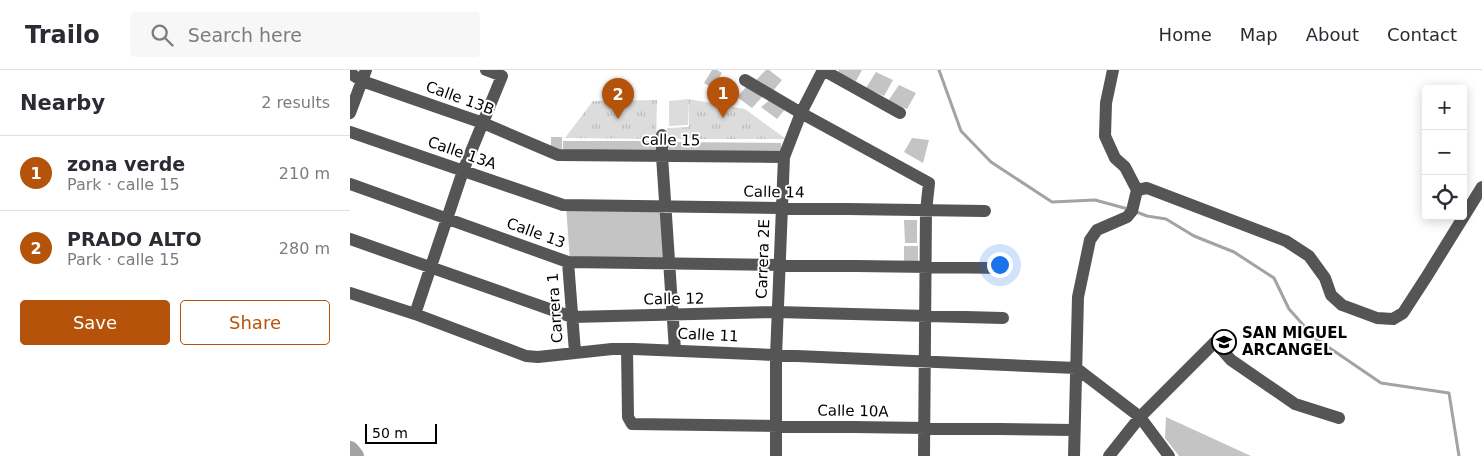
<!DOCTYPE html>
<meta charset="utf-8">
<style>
:root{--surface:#fff;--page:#f7f7f7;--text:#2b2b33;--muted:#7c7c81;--line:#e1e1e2;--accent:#b45309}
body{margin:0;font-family:"DejaVu Sans",sans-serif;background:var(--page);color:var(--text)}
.controls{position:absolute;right:15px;top:15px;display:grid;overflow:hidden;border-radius:5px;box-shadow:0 2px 12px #0003}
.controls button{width:45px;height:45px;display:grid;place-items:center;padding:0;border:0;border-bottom:1px solid var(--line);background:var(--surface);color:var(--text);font:25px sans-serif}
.scale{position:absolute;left:15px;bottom:12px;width:72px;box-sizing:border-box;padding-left:5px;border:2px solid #000;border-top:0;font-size:14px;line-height:18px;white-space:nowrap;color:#000;-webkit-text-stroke:4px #fff;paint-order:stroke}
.you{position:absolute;left:649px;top:194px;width:18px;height:18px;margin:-12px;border:4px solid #fff;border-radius:50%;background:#1a73e8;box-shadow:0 0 0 8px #1a73e833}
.badge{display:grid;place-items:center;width:32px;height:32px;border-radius:50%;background:var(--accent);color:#fff;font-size:16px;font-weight:700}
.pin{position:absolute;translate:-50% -41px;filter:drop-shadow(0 1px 2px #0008)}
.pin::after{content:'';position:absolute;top:26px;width:18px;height:15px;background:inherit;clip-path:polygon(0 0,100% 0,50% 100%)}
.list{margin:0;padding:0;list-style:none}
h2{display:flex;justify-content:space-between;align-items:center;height:65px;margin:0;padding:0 20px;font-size:21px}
h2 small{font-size:16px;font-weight:400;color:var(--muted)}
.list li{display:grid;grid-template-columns:32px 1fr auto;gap:15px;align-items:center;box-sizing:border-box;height:75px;padding:0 20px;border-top:1px solid var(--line)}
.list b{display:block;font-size:19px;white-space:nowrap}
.list p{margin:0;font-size:16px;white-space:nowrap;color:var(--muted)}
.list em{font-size:16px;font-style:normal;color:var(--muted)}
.actions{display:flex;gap:10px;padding:15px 20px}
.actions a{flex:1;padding:11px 0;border:1px solid var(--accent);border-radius:5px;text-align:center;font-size:18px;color:var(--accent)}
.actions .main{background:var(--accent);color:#fff}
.icon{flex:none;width:28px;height:28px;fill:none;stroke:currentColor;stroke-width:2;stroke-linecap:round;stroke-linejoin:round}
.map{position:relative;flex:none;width:1132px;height:386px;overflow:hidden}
header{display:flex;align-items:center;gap:30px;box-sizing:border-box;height:70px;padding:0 25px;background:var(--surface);border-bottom:1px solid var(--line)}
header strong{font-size:24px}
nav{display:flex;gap:28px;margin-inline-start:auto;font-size:18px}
.search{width:350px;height:45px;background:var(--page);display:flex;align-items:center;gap:12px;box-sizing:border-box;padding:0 18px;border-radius:5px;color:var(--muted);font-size:19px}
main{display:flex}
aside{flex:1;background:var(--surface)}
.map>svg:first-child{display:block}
.grass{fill:#dcdcdc}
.park{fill:url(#park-tufts)}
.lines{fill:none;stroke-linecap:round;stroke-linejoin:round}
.stream{stroke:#a3a3a3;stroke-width:3}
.river{stroke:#a3a3a3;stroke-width:18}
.building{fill:#c4c4c4}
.minor{stroke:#555;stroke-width:12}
.labels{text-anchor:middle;stroke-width:4;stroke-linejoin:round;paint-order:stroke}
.street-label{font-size:15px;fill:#000;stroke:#fff}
.poi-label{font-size:15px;font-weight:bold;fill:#000;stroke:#fff;text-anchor:start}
</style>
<header>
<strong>Trailo</strong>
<div class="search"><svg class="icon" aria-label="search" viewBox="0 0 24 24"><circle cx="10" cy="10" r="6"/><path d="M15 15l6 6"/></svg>Search here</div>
<nav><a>Home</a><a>Map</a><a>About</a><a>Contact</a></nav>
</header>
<main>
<aside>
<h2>Nearby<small>2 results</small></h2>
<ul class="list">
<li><span class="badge">1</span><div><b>zona verde</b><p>Park · calle 15</p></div><em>210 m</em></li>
<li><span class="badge">2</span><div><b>PRADO ALTO</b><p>Park · calle 15</p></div><em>280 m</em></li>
</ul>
<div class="actions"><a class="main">Save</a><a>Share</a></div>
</aside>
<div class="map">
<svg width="1132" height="386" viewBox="0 0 1132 386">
<defs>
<pattern id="park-tufts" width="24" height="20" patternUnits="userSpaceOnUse" patternTransform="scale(1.25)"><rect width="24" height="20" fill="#dcdcdc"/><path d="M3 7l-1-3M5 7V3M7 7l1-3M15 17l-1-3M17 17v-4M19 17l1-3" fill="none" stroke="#bbb"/></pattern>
</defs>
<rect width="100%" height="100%" fill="#fff"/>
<path class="grass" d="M 338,29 L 338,55 L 319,56 L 319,31 Z"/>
<path class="park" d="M 338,29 L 395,39 L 436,69 L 318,69 L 317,58 L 339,57 Z
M 307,30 L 306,69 L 215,68 L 243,31 Z"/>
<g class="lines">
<path class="stream" d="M 589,0 L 611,61 L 641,92 L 702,132 L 745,130 L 778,139
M 784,141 L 797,146 L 816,149 L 844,166 L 884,182 L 924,208 L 939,239 L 965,268 L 1031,313 L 1099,323 L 1109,386"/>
<path class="river" d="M 0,380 L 5,386"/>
</g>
<path class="building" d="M 362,0 L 367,0 L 372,3 L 362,18 L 354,13 Z
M 416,0 L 419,0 L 432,10 L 422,22 L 406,10 Z
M 489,0 L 512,0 L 506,11 L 487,3 Z
M 526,2 L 543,10 L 534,26 L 516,18 Z
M 398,15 L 413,26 L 402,38 L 387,27 Z
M 549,15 L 566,23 L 557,39 L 538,31 Z
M 422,28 L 437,37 L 427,49 L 411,37 Z
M 201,67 L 212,67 L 212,81 L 201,81 Z
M 562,68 L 579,70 L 573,93 L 554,82 Z
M 213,71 L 309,71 L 309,85 L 213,84 Z
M 314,72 L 431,73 L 432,86 L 314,85 Z
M 216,136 L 314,137 L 318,193 L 220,191 Z
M 554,150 L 567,150 L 567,173 L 555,173 Z
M 554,176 L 568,176 L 568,193 L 554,193 Z
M 816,347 L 901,386 L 829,386 L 815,368 Z"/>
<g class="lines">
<path class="minor" d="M 473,0 L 451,43 L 579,113 L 576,141 L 574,386
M 473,0 L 550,43
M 0,3 L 12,11 L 133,53 L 208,85 L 434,87
M 395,10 L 451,43 L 434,87 L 426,286 L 426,386
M 0,43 L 16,0
M 0,62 L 213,135 L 635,141
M 312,65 L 312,86 L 325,280
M 0,114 L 218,192 L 656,198
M 787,120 L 797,118 L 936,171 L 959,186 L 975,208 L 981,225 L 992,235 L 1027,248 L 1043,249 L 1053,243 L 1077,206 L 1132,117
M 0,169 L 222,247 L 427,242 L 653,248
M 218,192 L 225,282
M 0,223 L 65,244 L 176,286 L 188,287 L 262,279 L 284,279 L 726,298
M 65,244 L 113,101 L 152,6 L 136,0
M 277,279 L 278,347 L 282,354 L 724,360
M 726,298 L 790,347 L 819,386
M 724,386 L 728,227 L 740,170 L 747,160 L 777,147 L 782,141 L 787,120 L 775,97 L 765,88 L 755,66 L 756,33 L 763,0
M 759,386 L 790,347 L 865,272 L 881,290 L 945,334 L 989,348"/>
</g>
<defs>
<symbol id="school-ring" viewBox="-11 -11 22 22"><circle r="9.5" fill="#fff" stroke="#000" stroke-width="1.5"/><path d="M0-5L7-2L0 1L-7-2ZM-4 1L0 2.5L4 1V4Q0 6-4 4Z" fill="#000"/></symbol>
</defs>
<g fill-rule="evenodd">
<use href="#school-ring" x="860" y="258" width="28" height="28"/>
</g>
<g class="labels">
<g class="street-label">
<text transform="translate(110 28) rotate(20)" y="5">Calle 13B</text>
<text transform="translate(321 70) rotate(1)" y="5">calle 15</text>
<text transform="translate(112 83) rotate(19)" y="5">Calle 13A</text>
<text transform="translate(424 122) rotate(1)" y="5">Calle 14</text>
<text transform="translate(186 163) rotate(20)" y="5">Calle 13</text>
<text transform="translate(413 189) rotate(-88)" y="5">Carrera 2E</text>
<text transform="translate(324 229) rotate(-1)" y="5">Calle 12</text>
<text transform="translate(205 238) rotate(-94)" y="5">Carrera 1</text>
<text transform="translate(358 265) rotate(3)" y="5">Calle 11</text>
<text transform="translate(503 341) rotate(1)" y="5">Calle 10A</text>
</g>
<g class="poi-label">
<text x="892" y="268">SAN MIGUEL<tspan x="892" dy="17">ARCANGEL</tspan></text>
</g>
</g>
</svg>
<div class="controls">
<button>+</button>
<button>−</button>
<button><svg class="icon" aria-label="locate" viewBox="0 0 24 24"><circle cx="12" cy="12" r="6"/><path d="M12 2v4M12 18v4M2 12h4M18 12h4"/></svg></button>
</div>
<div class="scale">50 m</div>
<div class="you"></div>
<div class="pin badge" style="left:373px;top:48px">1</div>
<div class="pin badge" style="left:268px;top:49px">2</div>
</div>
</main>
